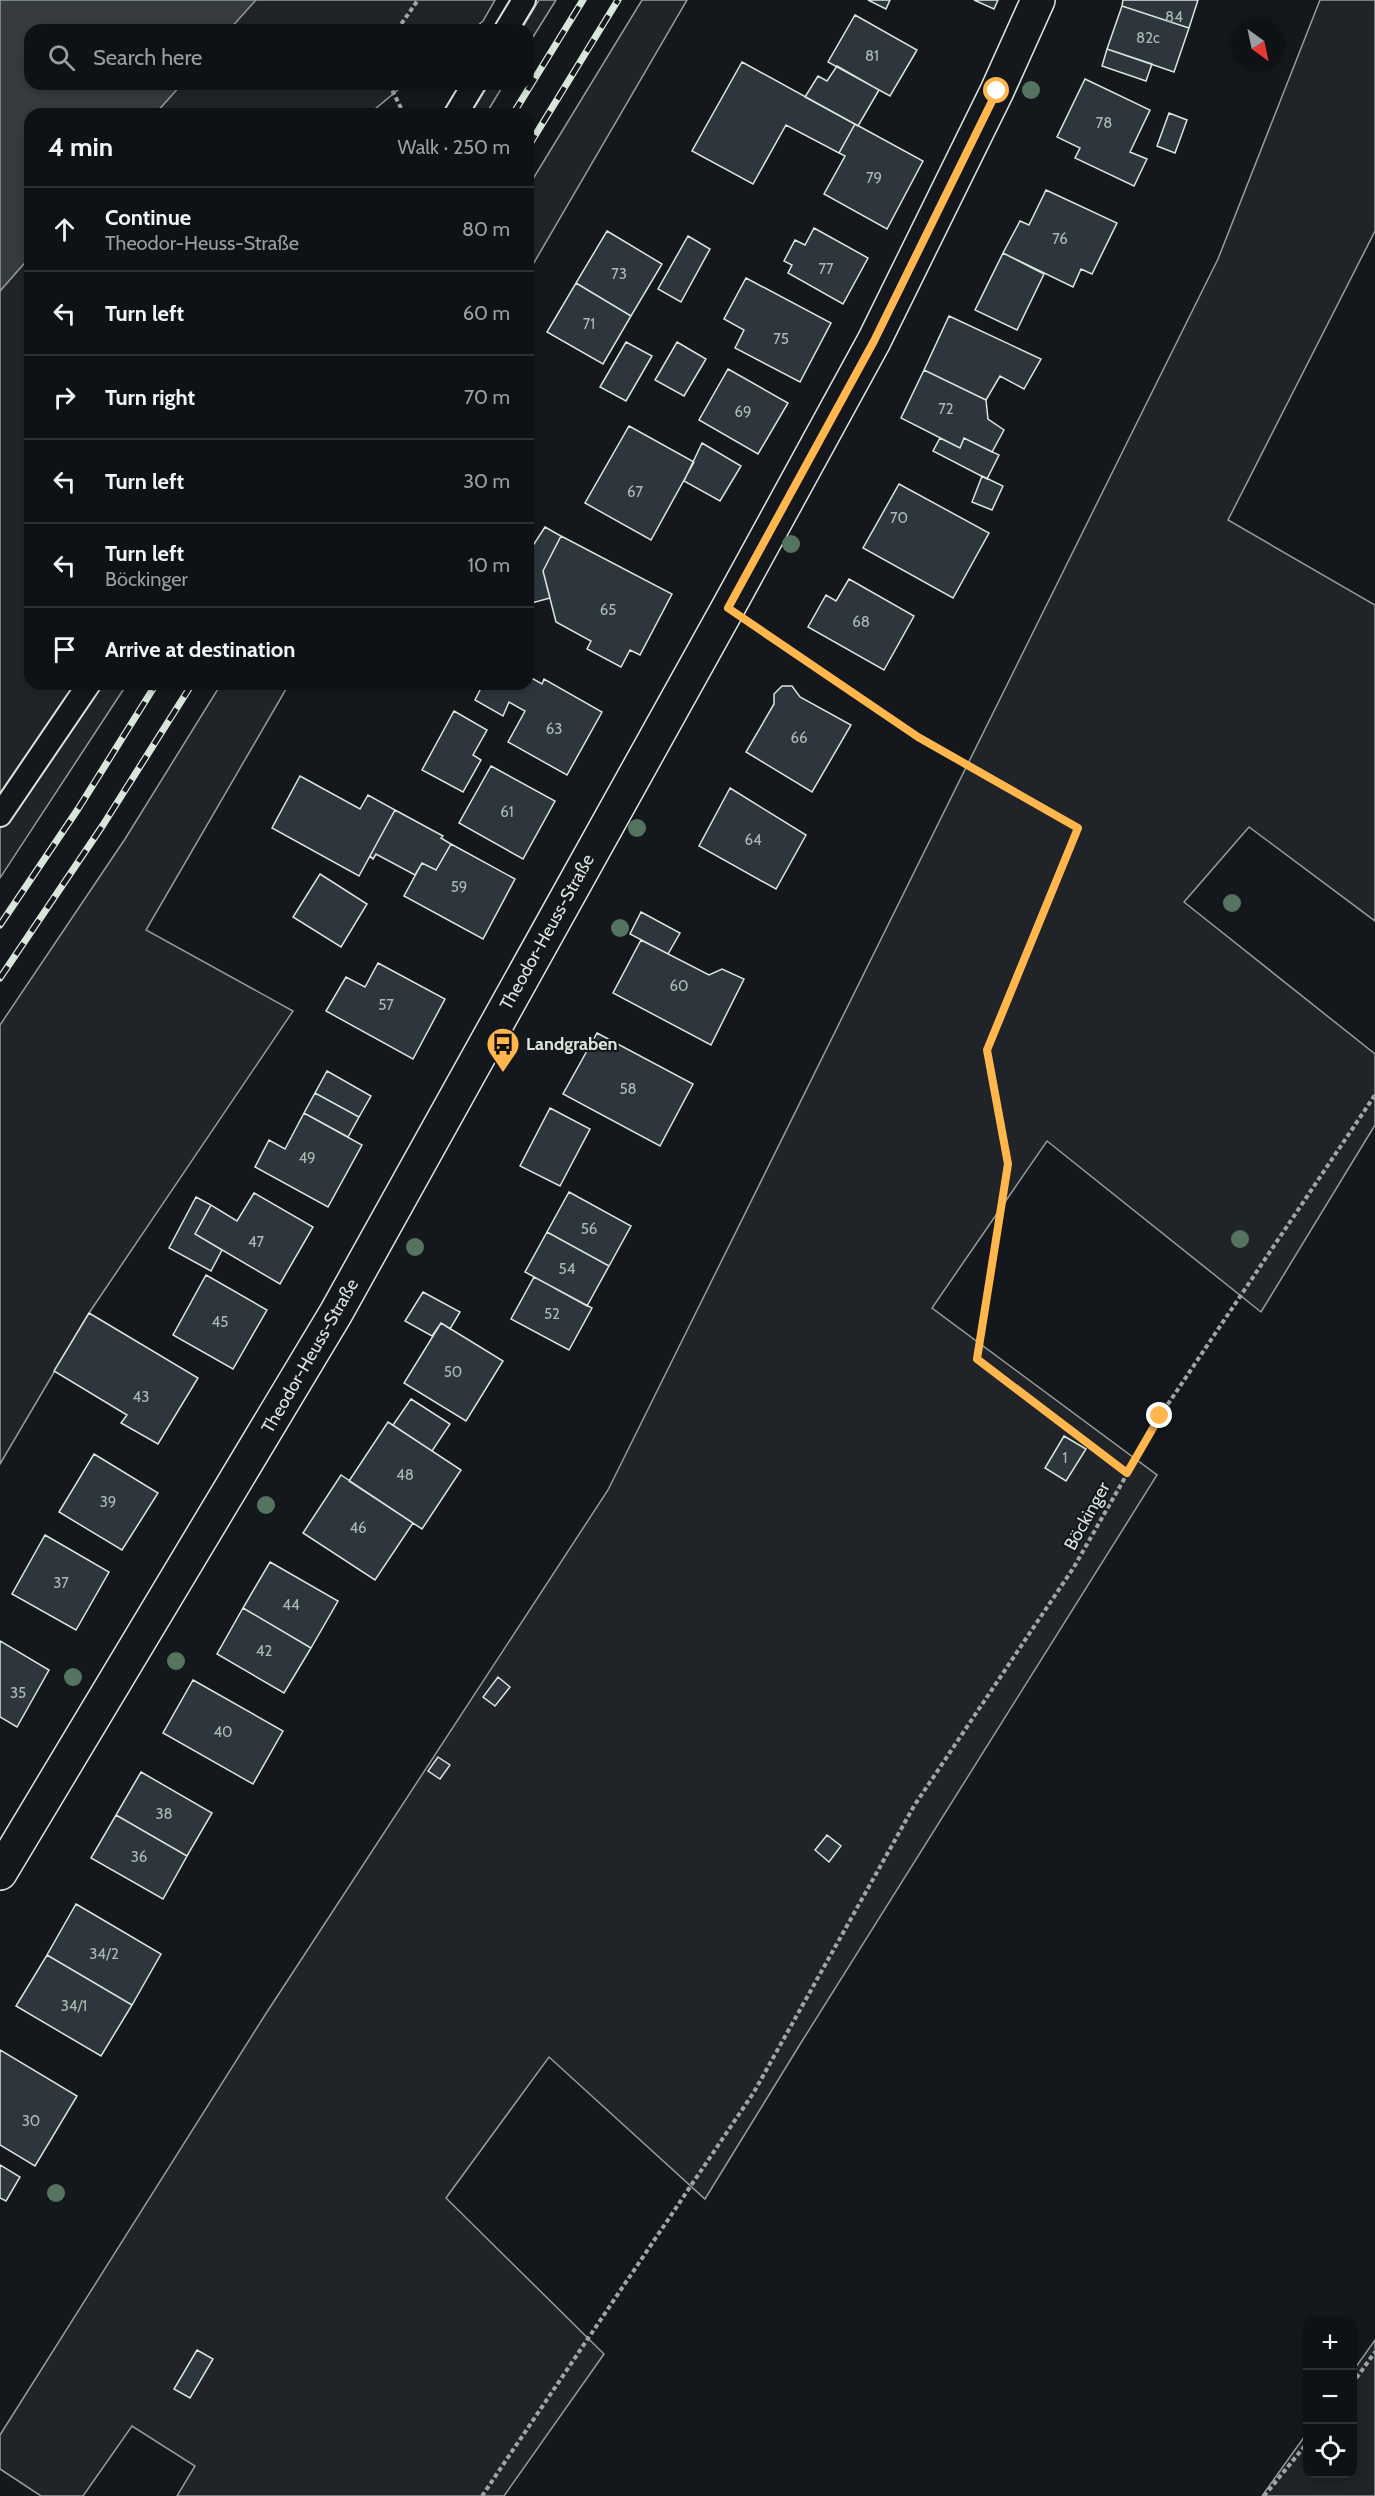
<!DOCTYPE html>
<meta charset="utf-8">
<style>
:root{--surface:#0f1215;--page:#1d2022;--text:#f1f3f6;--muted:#9b9ea0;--line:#2f3234}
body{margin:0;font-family:Cabin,sans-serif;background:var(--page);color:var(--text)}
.controls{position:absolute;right:18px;bottom:18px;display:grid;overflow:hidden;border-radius:12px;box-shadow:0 3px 9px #0003}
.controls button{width:54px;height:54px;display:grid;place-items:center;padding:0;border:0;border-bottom:2px solid var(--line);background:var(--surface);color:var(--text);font:30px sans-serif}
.compass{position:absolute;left:1231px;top:18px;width:54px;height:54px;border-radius:50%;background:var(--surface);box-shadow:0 3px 9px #0003;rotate:147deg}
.stop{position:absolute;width:18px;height:18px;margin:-14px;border:4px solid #ffb74d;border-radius:50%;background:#fff}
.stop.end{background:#ffb74d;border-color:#fff;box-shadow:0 2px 6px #0008}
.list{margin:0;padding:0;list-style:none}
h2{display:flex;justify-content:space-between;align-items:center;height:78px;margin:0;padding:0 24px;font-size:26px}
h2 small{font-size:20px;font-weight:400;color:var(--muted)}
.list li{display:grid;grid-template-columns:39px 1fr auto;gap:18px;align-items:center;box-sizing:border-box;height:84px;padding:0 24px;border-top:2px solid var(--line)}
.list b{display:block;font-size:22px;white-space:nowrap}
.list p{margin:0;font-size:20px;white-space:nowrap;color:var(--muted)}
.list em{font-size:20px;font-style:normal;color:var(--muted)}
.icon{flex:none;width:33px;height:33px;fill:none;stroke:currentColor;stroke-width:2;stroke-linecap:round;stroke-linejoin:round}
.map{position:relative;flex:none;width:1375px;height:2496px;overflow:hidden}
.search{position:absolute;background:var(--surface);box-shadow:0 3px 9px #0003;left:24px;top:24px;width:510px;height:66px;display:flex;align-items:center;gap:15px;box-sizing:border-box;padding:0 21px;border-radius:18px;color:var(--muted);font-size:22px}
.panel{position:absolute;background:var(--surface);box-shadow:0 3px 9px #0003;left:24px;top:108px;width:510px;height:582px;border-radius:18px}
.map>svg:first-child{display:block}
.green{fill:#202428;stroke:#939e99;stroke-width:1.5}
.water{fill:#363b3e;stroke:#939e99;stroke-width:1.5}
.building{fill:#2c363c;stroke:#d8e6dc;stroke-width:1.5}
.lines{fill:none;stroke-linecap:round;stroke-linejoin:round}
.service-casing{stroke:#d8e6dc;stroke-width:26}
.secondary-casing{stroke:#d8e6dc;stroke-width:36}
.path{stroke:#9da8a2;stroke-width:4;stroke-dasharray:4.5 3;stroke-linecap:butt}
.service{stroke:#14181c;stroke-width:22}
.secondary{stroke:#14181c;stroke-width:33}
.rail-casing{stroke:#d8e6dc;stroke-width:7}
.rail{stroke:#14181c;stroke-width:4.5;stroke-dasharray:14;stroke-linecap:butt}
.tree{fill:#55745f}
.route{stroke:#ffb74d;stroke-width:8}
.labels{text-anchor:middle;stroke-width:4.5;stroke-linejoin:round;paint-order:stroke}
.number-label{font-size:15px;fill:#adbab4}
.street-label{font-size:18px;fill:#d8e6dc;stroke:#14181c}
.poi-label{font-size:18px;font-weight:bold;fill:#d8e6dc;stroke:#14181c;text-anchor:start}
</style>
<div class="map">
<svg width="1375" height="2496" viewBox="0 0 1375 2496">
<rect width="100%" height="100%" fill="#14181c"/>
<path class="green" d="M 0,0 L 495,0 L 483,21 L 472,30 L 30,30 L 30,84 L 405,84 L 369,114 L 30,114 L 30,684 L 127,684 L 0,878 Z
M 539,0 L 556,0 L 528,45 L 528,30 L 521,30 Z
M 642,0 L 687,0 L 528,273 L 528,187 Z
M 1320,0 L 1375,0 L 1375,231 L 1228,520 L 1375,605 L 1375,921 L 1249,827 L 1184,902 L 1375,1054 L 1375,1125 L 1261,1312 L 1047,1141 L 932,1308 L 1157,1475 L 799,2046 L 705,2199 L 549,2057 L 446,2198 L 604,2354 L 504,2496 L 177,2496 L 195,2466 L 132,2426 L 83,2496 L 41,2496 L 0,2469 L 0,2435 L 265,2015 L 608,1490 L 1218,259 Z
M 489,84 L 504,84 L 486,114 L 470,114 Z
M 221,684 L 289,684 L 146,930 L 293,1011 L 89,1313 L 0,1464 L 0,1025 L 125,839 Z
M 1375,2340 L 1375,2496 L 1262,2496 L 1307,2433 L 1308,2474 L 1352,2474 L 1353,2371 Z"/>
<path class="water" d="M 0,0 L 256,0 L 229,30 L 30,30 L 30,84 L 182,84 L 155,114 L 30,114 L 30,257 L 0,291 Z"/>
<path class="building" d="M 868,0 L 890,0 L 886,9 Z
M 974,0 L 998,0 L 994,9 Z
M 1123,0 L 1198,0 L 1189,28 L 1122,6 Z
M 1122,6 L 1189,28 L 1174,72 L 1107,49 Z
M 855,15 L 917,50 L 890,96 L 828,62 Z
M 1107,49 L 1152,64 L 1146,81 L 1102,66 Z
M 742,62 L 855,124 L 839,153 L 786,125 L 753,184 L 692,151 Z
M 837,66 L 879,90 L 858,126 L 805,97 L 818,76 L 827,81 Z
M 1085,79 L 1150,110 L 1130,152 L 1147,159 L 1134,186 L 1075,158 L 1080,148 L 1057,137 Z
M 1169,113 L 1187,120 L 1175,153 L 1157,146 Z
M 855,124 L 923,161 L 887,229 L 824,194 L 845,156 L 839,153 Z
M 1046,190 L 1117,223 L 1092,274 L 1081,269 L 1073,287 L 1003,253 L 1020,221 L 1029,225 Z
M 814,228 L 868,258 L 843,304 L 788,273 L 792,265 L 784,261 L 795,240 L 805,245 Z
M 607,231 L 662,264 L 631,316 L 576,283 Z
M 688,236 L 710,249 L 681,302 L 658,289 Z
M 1003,253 L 1044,274 L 1017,330 L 975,310 Z
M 746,278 L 831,323 L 800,382 L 735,348 L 744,330 L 724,319 Z
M 576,283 L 631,316 L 603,364 L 547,332 Z
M 949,316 L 1041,359 L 1024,389 L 1000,376 L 986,400 L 924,370 Z
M 626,342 L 652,356 L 626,401 L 600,387 Z
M 677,342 L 706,359 L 684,396 L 655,380 Z
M 728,369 L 788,403 L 758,454 L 699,420 Z
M 924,370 L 986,400 L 988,419 L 1004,430 L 992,452 L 964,438 L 960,448 L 901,418 Z
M 629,426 L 694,462 L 651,540 L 585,503 Z
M 940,438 L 960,448 L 964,438 L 999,455 L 987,479 L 933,451 Z
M 702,443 L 741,466 L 720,501 L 684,481 Z
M 982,476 L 1003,486 L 992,510 L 972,502 Z
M 899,484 L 989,533 L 953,598 L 863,548 Z
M 545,527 L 561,536 L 543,571 L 550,598 L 528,604 L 528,541 L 534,544 Z
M 561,536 L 672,594 L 640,655 L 630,650 L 621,667 L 587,649 L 591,641 L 556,622 L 543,571 Z
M 849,579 L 914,616 L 884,670 L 808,627 L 826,595 L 836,601 Z
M 528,676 L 542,684 L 544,679 L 602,712 L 567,775 L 508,742 L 525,711 L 509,702 L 503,716 L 475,700 L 483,684 L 528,684 Z
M 782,686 L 792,686 L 800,697 L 851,725 L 812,792 L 746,752 L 774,704 L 774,694 Z
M 454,711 L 487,730 L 473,755 L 481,760 L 463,792 L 422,770 Z
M 491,766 L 555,801 L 523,859 L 459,823 Z
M 300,776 L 360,809 L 368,795 L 395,810 L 359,876 L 272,828 Z
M 730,788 L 806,835 L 776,889 L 699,846 Z
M 395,810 L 443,836 L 441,838 L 451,844 L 436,870 L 422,863 L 415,875 L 376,854 L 373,859 L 370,856 Z
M 451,844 L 515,879 L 483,939 L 404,896 L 422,863 L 436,870 Z
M 320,874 L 367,904 L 341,947 L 293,917 Z
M 641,912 L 680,933 L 668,954 L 630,934 Z
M 641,940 L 709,975 L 722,969 L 744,979 L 711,1045 L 613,993 Z
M 378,963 L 445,999 L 413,1059 L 326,1011 L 346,977 L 365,987 Z
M 597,1033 L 693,1084 L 660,1146 L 563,1094 Z
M 327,1071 L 371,1096 L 359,1117 L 315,1093 Z
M 315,1093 L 359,1117 L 348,1137 L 304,1113 Z
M 550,1108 L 590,1129 L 560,1186 L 520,1166 Z
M 304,1113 L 362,1145 L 328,1207 L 255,1167 L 269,1140 L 285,1149 Z
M 569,1192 L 631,1226 L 609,1266 L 547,1232 Z
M 254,1193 L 313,1227 L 280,1284 L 195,1234 L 211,1205 L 237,1221 Z
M 196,1197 L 211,1205 L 195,1234 L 222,1250 L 211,1271 L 169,1248 Z
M 547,1232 L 609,1266 L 587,1306 L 525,1272 Z
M 206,1275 L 267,1310 L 233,1369 L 173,1335 Z
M 534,1277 L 592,1308 L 569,1350 L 511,1319 Z
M 423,1292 L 460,1312 L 450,1329 L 441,1323 L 432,1336 L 405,1321 Z
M 89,1313 L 198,1378 L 158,1444 L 121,1423 L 127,1415 L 54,1371 Z
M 441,1323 L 503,1361 L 466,1421 L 404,1383 Z
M 411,1399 L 450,1424 L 432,1451 L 393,1425 Z
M 388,1422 L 461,1470 L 422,1529 L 349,1481 Z
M 1064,1436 L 1086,1449 L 1066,1481 L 1045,1468 Z
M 94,1454 L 158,1493 L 122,1550 L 59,1512 Z
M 341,1475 L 413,1523 L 375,1580 L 303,1533 Z
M 45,1535 L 109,1572 L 76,1630 L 12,1594 Z
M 270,1562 L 338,1601 L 311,1648 L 243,1608 Z
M 243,1608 L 311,1648 L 284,1693 L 217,1654 Z
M 0,1641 L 49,1670 L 17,1727 L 0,1717 Z
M 498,1677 L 510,1687 L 495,1706 L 483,1697 Z
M 193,1680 L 283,1731 L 253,1784 L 163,1733 Z
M 438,1757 L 450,1765 L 440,1779 L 428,1771 Z
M 141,1772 L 212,1813 L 187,1856 L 116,1815 Z
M 116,1815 L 187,1856 L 163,1899 L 91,1858 Z
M 827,1835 L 841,1846 L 829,1862 L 815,1850 Z
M 76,1904 L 161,1954 L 132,2005 L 47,1955 Z
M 47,1955 L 132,2005 L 101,2056 L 16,2006 Z
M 0,2050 L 77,2096 L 35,2166 L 0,2145 Z
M 0,2165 L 20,2177 L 6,2201 L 0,2198 Z
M 197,2350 L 213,2359 L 190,2398 L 174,2389 Z"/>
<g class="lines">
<defs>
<path id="service" d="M 506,30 L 524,0
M 456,114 L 474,84
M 0,815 L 89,684"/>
<path id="secondary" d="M 0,1873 L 336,1313 L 728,608 L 874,341 L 997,91 L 1038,0"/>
</defs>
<use href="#service" class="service-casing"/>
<use href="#secondary" class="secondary-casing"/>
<path class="path" d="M 397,30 L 418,0
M 389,84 L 404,114
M 763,632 L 918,737 L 1078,828 L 987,1050 L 1008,1164 L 977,1359 L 1127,1473
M 1352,2384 L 1375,2352
M 482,2496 L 754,2092 L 914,1806 L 1074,1567 L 1160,1416 L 1375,1095
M 1264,2496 L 1308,2442"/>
<use href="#service" class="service"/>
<use href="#secondary" class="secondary"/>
<defs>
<path id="rail" d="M 513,114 L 583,0
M 528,147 L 618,0
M 0,925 L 78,809 L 156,684
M 0,978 L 103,825 L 192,684"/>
</defs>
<use href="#rail" class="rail-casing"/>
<use href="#rail" class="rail"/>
</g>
<g class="tree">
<circle cx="1031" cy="90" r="9"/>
<circle cx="791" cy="544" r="9"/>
<circle cx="637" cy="828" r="9"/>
<circle cx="1232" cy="903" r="9"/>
<circle cx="620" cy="928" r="9"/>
<circle cx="1240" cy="1239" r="9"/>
<circle cx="415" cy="1247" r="9"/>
<circle cx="266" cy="1505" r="9"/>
<circle cx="176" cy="1661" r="9"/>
<circle cx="73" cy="1677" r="9"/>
<circle cx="56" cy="2193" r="9"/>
</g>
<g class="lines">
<path class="route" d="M 997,91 L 874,341 L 728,608 L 918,737 L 1078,828 L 987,1050 L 1008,1164 L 977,1359 L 1127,1473 L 1160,1416"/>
</g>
<defs>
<symbol id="bus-pin" viewBox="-11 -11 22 30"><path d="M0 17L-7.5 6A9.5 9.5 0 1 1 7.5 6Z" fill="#ffb74d" stroke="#14181c"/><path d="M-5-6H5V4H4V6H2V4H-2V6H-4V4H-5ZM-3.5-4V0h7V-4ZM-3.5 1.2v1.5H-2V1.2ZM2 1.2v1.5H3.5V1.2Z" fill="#111"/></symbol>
</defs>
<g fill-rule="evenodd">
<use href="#bus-pin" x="484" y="1025" width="38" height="52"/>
</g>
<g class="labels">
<g class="number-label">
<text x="1174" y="22">84</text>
<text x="1148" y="43">82c</text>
<text x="872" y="61">81</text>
<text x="1104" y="128">78</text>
<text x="874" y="183">79</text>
<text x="1060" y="244">76</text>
<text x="826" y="274">77</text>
<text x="619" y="279">73</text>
<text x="589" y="329">71</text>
<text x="781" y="344">75</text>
<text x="946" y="414">72</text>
<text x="743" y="417">69</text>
<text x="635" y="497">67</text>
<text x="899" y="523">70</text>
<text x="608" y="615">65</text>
<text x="861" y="627">68</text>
<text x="554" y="734">63</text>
<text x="799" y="743">66</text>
<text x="507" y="817">61</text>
<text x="753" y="845">64</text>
<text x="459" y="892">59</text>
<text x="679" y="991">60</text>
<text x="386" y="1010">57</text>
<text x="628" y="1094">58</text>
<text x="307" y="1163">49</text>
<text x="589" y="1234">56</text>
<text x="256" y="1247">47</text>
<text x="567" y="1274">54</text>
<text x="552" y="1319">52</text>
<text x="220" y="1327">45</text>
<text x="453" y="1377">50</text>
<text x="141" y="1402">43</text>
<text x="1065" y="1463">1</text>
<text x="405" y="1480">48</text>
<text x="108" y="1507">39</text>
<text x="358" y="1533">46</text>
<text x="61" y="1588">37</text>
<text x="291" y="1610">44</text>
<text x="264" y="1656">42</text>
<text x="18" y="1698">35</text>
<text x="223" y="1737">40</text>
<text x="164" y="1819">38</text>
<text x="139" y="1862">36</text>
<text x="104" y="1959">34/2</text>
<text x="74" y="2011">34/1</text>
<text x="31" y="2126">30</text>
</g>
<g class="street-label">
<text transform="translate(547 932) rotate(-61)" y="6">Theodor-Heuss-Straße</text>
<text transform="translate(310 1356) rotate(-60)" y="6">Theodor-Heuss-Straße</text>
<text transform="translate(1087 1516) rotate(-61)" y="6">Böckinger</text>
</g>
<g class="poi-label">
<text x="526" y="1050">Landgraben</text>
</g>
</g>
</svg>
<div class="controls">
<button>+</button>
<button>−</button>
<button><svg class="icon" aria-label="locate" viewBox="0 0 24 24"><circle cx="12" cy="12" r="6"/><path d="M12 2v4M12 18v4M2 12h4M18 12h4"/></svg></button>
</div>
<svg class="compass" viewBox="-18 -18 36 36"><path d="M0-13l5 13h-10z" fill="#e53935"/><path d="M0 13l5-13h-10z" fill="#9b9ea0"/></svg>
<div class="stop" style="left:997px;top:91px"></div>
<div class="stop end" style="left:1160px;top:1416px"></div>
<div class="search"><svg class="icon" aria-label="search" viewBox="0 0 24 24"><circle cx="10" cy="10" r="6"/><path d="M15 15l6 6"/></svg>Search here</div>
<section class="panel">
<h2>4 min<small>Walk · 250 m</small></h2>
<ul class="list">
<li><svg class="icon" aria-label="ahead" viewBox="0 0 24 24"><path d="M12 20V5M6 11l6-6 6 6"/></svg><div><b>Continue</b><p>Theodor-Heuss-Straße</p></div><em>80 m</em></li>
<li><svg class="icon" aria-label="left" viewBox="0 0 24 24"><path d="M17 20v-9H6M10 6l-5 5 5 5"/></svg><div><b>Turn left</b></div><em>60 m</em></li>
<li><svg class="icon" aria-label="right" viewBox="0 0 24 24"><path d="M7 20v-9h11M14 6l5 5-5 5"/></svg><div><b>Turn right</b></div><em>70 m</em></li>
<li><svg class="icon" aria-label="left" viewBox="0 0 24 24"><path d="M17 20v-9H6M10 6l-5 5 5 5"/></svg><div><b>Turn left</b></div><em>30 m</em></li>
<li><svg class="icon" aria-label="left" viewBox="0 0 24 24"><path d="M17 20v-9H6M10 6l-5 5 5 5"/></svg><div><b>Turn left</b><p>Böckinger</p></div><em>10 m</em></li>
<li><svg class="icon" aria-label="arrive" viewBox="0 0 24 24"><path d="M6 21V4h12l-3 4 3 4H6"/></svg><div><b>Arrive at destination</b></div></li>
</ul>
</section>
</div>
